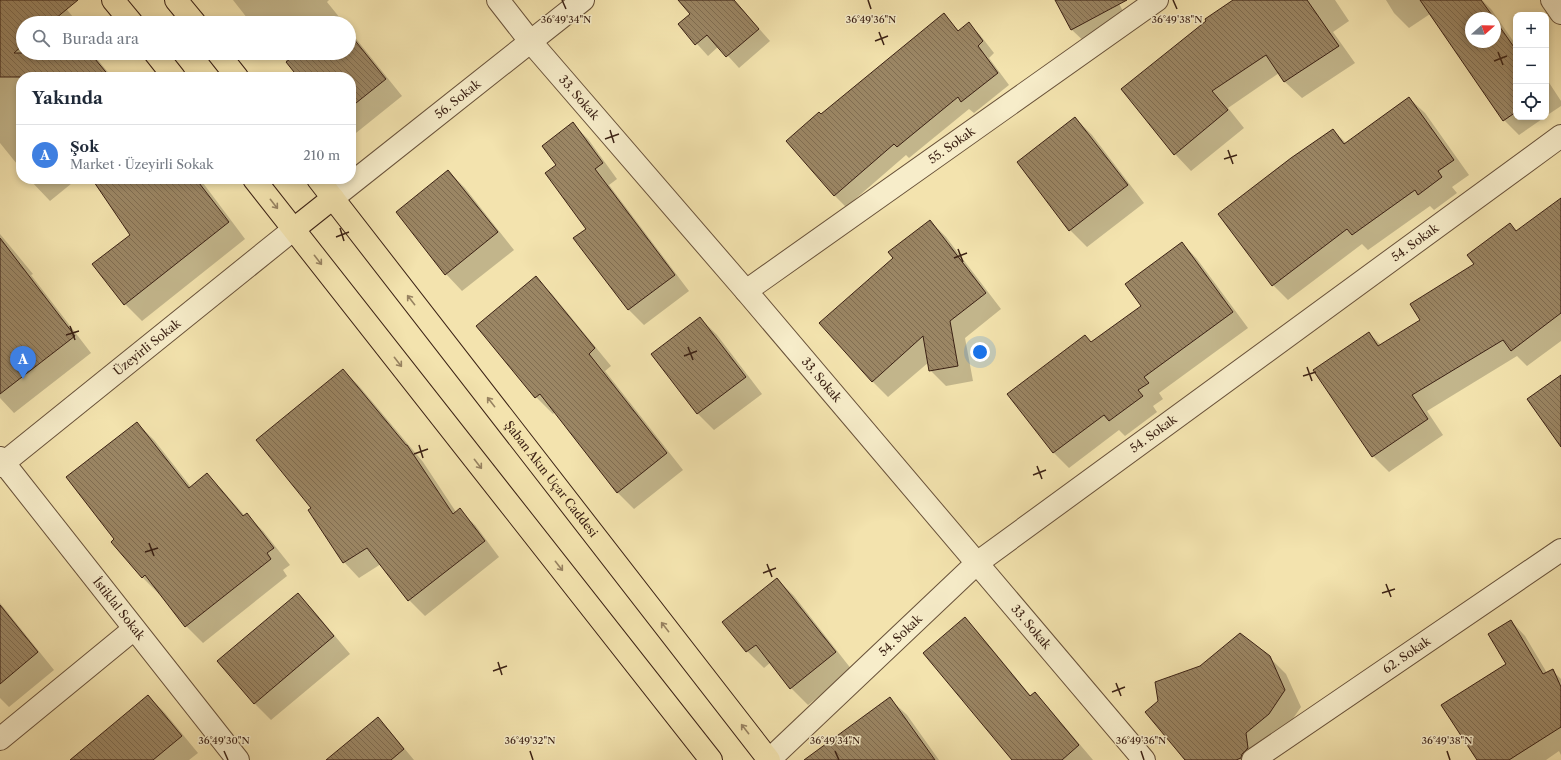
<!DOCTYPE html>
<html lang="tr">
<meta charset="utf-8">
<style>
:root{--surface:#fff;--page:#f2f2f3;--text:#1f2937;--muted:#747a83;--line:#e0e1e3;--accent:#8f2418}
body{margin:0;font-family:"Libre Caslon Text",serif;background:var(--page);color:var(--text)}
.controls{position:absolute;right:12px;top:12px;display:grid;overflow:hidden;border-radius:8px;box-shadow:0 2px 6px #0003}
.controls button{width:36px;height:36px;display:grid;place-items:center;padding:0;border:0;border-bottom:1px solid var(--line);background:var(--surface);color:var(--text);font:20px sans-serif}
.compass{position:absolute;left:1465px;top:12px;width:36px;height:36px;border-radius:50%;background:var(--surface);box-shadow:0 2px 6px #0003;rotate:70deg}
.you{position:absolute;left:980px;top:352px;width:14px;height:14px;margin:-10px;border:3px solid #fff;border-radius:50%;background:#1a73e8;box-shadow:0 0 0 6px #1a73e833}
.badge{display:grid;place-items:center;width:26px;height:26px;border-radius:50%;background:var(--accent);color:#fff;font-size:13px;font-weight:700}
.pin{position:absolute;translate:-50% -33px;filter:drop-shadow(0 1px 2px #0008)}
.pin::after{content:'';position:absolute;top:21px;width:14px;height:12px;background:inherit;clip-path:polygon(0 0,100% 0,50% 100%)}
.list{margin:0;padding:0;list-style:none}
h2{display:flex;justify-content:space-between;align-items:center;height:52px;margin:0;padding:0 16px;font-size:17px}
h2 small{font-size:13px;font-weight:400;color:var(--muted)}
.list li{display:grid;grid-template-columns:26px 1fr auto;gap:12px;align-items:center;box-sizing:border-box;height:60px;padding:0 16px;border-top:1px solid var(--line)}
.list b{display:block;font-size:15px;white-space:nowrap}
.list p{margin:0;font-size:13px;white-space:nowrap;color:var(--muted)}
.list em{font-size:13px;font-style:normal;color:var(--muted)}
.icon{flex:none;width:22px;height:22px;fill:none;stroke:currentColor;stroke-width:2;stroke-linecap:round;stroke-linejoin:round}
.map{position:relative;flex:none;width:1561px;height:760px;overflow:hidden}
.search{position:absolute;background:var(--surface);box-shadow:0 2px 6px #0003;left:16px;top:16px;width:340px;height:44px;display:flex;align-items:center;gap:10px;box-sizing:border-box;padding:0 14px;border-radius:22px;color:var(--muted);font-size:15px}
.panel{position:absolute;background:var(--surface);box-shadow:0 2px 6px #0003;left:16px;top:72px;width:340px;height:112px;border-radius:16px}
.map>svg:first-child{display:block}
.shadow{fill:#0003;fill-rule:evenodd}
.building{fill:url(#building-back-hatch);stroke:#3b2114}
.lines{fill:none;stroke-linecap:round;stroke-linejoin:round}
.minor-casing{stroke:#69523a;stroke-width:24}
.major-casing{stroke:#3b2114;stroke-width:24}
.minor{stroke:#f7edca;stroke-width:22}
.major{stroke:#f3e3ae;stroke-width:22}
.oneway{stroke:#978261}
.ticks{fill:none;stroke:#3b2114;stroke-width:1.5}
.labels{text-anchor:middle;stroke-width:3;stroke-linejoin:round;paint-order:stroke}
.street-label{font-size:12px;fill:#3b2114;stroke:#f7edca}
.ticks-label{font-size:10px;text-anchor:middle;fill:#3b2114;stroke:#f7edca;stroke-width:3;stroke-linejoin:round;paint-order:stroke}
</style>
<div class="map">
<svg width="1561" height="760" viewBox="0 0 1561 760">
<defs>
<pattern id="building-back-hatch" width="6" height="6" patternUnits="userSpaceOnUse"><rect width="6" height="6" fill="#9b8664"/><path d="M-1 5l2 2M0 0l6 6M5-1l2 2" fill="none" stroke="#806d51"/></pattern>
</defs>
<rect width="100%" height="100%" fill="#f3e3ae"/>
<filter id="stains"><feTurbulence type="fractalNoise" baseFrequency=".005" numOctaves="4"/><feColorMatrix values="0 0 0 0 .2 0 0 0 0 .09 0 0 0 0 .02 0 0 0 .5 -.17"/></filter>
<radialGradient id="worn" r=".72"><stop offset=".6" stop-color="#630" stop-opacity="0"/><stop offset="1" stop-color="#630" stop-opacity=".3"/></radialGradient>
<path class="shadow" d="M 0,0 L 59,0 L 78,23 L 23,23 L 23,53 L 92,53 L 112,77 L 21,77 L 21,169 L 0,143 Z
M 233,0 L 329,0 L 327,2 L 344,23 L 251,23 Z
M 679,0 L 734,0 L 770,41 L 739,68 L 719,46 L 708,56 L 679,24 L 691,14 Z
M 1056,0 L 1117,0 L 1130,24 L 1089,46 L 1072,30 Z
M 1235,0 L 1335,0 L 1349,21 L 1333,32 L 1355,63 L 1302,98 L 1285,82 L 1279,73 L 1228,108 L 1244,128 L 1191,171 L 1175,154 Z
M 1386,0 L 1482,0 L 1491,9 L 1516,45 L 1516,117 L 1545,117 L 1519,135 L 1504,120 L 1430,14 L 1409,28 L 1394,13 ZM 1471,18 L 1495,18 L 1495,42 L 1471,42 Z
M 944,15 L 959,31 L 968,24 L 980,35 L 994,53 L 989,58 L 1009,85 L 974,113 L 969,109 L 909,158 L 906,155 L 846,207 L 834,195 L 821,116 Z
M 349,30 L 402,96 L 351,137 L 351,77 L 299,77 L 280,53 L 349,53 Z
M 1546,78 L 1561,101 L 1561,106 L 1546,116 Z
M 1409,98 L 1425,113 L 1469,175 L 1452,187 L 1457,193 L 1434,210 L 1430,206 L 1368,250 L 1362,244 L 1288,300 L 1273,285 L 1333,130 L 1347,144 Z
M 1075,118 L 1092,135 L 1144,203 L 1087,247 L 1070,230 Z
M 573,124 L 588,139 L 617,179 L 609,185 L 689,291 L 644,325 L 629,310 L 575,238 L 587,229 Z
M 448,171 L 465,188 L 514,250 L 462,291 L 446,274 Z
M 29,179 L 77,179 L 50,201 Z
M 94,179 L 200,179 L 245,239 L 142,321 L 125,304 L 131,235 Z
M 1561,200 L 1561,341 L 1527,366 L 1517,356 L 1427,411 L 1443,435 L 1389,472 L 1373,456 L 1369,333 L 1381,345 L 1421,320 L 1475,265 L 1509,224 L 1517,231 Z
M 930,221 L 946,237 L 1001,309 L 965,338 L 973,381 L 946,386 L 930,370 L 929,362 L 888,397 L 872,381 L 894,258 Z
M 0,234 L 33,274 L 31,275 L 91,353 L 14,413 L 0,398 Z
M 1182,243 L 1197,259 L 1248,328 L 1159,393 L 1163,399 L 1153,406 L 1157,412 L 1125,436 L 1119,430 L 1069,468 L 1054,453 L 1009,394 L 1092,343 L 1142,306 Z
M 536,278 L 552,294 L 611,366 L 605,371 L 683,470 L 634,509 L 617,492 L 555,412 L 553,414 L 536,397 L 477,326 Z
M 700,318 L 717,335 L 762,394 L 714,430 L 698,414 L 653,354 Z
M 343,370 L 359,386 L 423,462 L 456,512 L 459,510 L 475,525 L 499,557 L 425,616 L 409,600 L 381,564 L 359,578 L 344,562 L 310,510 L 313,508 Z
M 137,423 L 154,440 L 191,487 L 207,474 L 223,491 L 245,516 L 247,515 L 263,531 L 290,565 L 283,570 L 287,576 L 203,643 L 186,626 L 160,593 L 159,594 L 142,577 L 115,539 Z
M 777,579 L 794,596 L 852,670 L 808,705 L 791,688 L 771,662 L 764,668 L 747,651 L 723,622 Z
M 298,594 L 314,611 L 350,654 L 271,720 L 254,703 Z
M 0,603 L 54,670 L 9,707 L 0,698 Z
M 965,619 L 978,632 L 1031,696 L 1034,693 L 1048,707 L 1093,760 L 1013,760 Z
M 1511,621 L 1525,636 L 1547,673 L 1553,671 L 1561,679 L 1561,755 L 1559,751 L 1546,760 L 1478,760 L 1507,664 Z
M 1269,657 L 1286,674 L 1301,707 L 1264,760 L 1186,760 Z
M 148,696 L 165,713 L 198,753 L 189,760 L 71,760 Z
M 890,699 L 907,715 L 939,760 L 831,760 Z
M 377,718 L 389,730 L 414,760 L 327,760 Z"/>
<path class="building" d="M 0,0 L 78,0 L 50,23 L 23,23 L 23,45 L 14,53 L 90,53 L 110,77 L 0,77 Z
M 678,0 L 734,0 L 759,29 L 726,57 L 707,35 L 695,45 L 678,24 L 690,14 Z
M 1055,0 L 1127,0 L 1071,30 Z
M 1233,0 L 1307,0 L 1339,46 L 1284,82 L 1266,55 L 1212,91 L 1228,110 L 1174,155 L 1121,89 L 1206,21 L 1205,19 Z
M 1420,0 L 1481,0 L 1494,18 L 1471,18 L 1471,42 L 1495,42 L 1495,20 L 1516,50 L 1516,112 L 1503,121 Z
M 944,13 L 958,31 L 969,22 L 983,41 L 978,46 L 998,73 L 961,102 L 958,97 L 897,147 L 894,144 L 834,196 L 786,141 L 819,112 L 821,114 Z
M 349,33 L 386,79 L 351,107 L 351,77 L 298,77 L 286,62 L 298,53 L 349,53 Z
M 1409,97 L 1454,160 L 1438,171 L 1442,177 L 1418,195 L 1415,190 L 1352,235 L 1347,229 L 1272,286 L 1218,214 L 1291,158 L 1333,129 L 1344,144 Z
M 1075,117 L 1128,185 L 1069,231 L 1017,162 Z
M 573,122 L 603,163 L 595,169 L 675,275 L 628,310 L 573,238 L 586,229 L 545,173 L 556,165 L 542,146 Z
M 448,170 L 498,232 L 445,275 L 396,212 Z
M 92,179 L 196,179 L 229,222 L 124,305 L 92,264 L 130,235 Z
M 1561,198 L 1561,313 L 1511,351 L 1503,340 L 1412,395 L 1428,419 L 1372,457 L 1313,370 L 1369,332 L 1378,346 L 1420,320 L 1410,304 L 1474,264 L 1467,255 L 1510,223 L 1516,231 Z
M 930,220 L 986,293 L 950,321 L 958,366 L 929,371 L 923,336 L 872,382 L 819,323 L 893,258 L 888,252 Z
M 0,238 L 75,336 L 0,394 Z
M 1182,242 L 1233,312 L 1144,377 L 1149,383 L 1138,390 L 1143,396 L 1109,421 L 1104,415 L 1053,453 L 1007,394 L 1085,335 L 1091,342 L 1141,306 L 1125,284 Z
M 536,276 L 595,348 L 589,354 L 667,453 L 617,493 L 540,394 L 535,398 L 476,326 Z
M 700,317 L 746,377 L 697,414 L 651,354 Z
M 343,369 L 406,445 L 407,445 L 453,514 L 460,508 L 485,541 L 408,601 L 367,548 L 343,563 L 308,510 L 311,508 L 256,440 Z
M 1561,375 L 1561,447 L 1527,399 Z
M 137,422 L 189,488 L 207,473 L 243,516 L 247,513 L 274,548 L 267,553 L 271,559 L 185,627 L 145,575 L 142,578 L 111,542 L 114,539 L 66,477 Z
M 777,578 L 836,652 L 790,689 L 756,645 L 746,652 L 722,622 Z
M 298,593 L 334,636 L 254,704 L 217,661 Z
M 0,605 L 38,652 L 0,684 Z
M 965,617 L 1030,696 L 1035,692 L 1079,745 L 1062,760 L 1012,760 L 923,653 Z
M 1511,620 L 1543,674 L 1553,669 L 1561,687 L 1561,727 L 1509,760 L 1477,760 L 1441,705 L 1506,664 L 1488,634 Z
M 1240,633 L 1270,656 L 1285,690 L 1269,714 L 1246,733 L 1248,748 L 1242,754 L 1241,758 L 1236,760 L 1185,760 L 1145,712 L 1158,701 L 1155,682 L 1200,666 Z
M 148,695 L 182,736 L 153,760 L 70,760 Z
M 890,697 L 935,760 L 804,760 Z
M 378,717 L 404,749 L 391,760 L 326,760 Z"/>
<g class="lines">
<defs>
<g id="minor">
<path id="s1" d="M 498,0 L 530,41 L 746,291 L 1144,760"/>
<path d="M 1552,0 L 1561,13"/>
<path id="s2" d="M 333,198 L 583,0"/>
<path id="s3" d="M 746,291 L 1157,0"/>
<path id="s4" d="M 0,458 L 238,760"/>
<path id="s5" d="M 0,466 L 294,229"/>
<path d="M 0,739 L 134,629"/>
<path id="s6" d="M 769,760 L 977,563 L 1561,136"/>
<path id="s7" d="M 1253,760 L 1561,550"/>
</g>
<g id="major">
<path d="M 113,0 L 132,23"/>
<path d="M 176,0 L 195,23"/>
<path d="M 155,53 L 174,77"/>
<path d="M 218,53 L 237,77"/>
<path d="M 254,179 L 711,760"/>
<path id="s8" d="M 318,179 L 769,760"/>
<path d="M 294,229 L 333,198"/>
</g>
</defs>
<use href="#minor" class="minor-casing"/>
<use href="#major" class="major-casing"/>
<use href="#minor" class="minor"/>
<use href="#major" class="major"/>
</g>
<defs><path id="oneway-shaft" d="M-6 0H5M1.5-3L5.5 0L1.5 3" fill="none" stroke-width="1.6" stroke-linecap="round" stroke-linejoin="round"/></defs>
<g class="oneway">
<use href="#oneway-shaft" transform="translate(274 204) rotate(52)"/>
<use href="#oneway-shaft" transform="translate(318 260) rotate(52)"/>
<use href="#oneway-shaft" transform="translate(411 300) rotate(-128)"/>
<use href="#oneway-shaft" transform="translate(398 362) rotate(52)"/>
<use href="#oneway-shaft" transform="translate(491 402) rotate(-128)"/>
<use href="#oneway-shaft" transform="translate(478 464) rotate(52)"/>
<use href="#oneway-shaft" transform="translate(559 566) rotate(52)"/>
<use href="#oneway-shaft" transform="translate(665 627) rotate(-128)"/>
<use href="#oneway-shaft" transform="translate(745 729) rotate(-128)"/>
</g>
<path class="ticks" d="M 562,0 L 566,9M 868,0 L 871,9M 1173,0 L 1177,9M 879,32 L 884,45M 875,41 L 888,36M 1498,52 L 1503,65M 1494,61 L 1507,56M 610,130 L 614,143M 605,139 L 619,134M 1228,150 L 1233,164M 1224,159 L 1237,155M 340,228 L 344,241M 336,237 L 349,232M 958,249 L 963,262M 954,258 L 967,253M 70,326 L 75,340M 66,335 L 79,331M 688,347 L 693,360M 684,356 L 697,351M 1307,367 L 1312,381M 1303,376 L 1316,372M 419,445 L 423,458M 414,454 L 428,449M 1037,466 L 1042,479M 1033,475 L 1046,470M 149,543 L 154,556M 145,552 L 158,548M 767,564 L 772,577M 763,573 L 776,568M 1386,584 L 1391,597M 1382,593 L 1395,589M 498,662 L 502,675M 493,671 L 507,666M 1116,683 L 1121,696M 1112,692 L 1125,687M 224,751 L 228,760M 530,751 L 533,760M 835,751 L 839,760M 1141,751 L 1144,760M 1447,751 L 1450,760"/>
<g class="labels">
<g class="street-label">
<text dy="4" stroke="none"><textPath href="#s1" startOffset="127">33. Sokak</textPath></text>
<text dy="4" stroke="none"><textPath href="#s2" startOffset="159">56. Sokak</textPath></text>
<text dy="4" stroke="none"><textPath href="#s3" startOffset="252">55. Sokak</textPath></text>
<text dy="4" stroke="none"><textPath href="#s6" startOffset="829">54. Sokak</textPath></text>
<text dy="4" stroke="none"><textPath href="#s5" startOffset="189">Üzeyirli Sokak</textPath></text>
<text dy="4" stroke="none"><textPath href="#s1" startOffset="499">33. Sokak</textPath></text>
<text dy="4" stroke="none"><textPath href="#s6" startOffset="505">54. Sokak</textPath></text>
<text dy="4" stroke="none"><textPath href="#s8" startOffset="380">Şaban Akın Uçar Caddesi</textPath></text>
<text dy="4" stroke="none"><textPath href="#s4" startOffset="192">İstiklal Sokak</textPath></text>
<text dy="4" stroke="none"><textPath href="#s1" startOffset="823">33. Sokak</textPath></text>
<text dy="4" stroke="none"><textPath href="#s6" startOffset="181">54. Sokak</textPath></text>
<text dy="4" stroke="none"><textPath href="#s7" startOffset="186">62. Sokak</textPath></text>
</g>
</g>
<g class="ticks-label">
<text x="566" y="23">36°49'34"N</text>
<text x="871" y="23">36°49'36"N</text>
<text x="1177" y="23">36°49'38"N</text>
<text x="224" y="744">36°49'30"N</text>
<text x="530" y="744">36°49'32"N</text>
<text x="835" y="744">36°49'34"N</text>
<text x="1141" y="744">36°49'36"N</text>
<text x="1447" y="744">36°49'38"N</text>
</g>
<rect width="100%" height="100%" filter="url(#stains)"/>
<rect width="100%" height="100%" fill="url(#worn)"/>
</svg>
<div class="controls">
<button>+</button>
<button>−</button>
<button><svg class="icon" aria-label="locate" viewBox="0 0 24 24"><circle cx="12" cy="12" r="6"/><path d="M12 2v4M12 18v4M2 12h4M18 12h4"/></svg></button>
</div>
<svg class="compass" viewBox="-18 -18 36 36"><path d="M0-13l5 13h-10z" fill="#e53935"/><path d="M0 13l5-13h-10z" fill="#747a83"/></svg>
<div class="you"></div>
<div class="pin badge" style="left:23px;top:379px;background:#3f7fe0">A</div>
<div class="search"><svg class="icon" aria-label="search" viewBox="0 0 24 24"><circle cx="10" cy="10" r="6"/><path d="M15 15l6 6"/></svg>Burada ara</div>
<section class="panel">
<h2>Yakında<small></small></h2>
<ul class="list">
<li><span class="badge" style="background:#3f7fe0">A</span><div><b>Şok</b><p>Market · Üzeyirli Sokak</p></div><em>210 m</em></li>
</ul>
</section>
</div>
